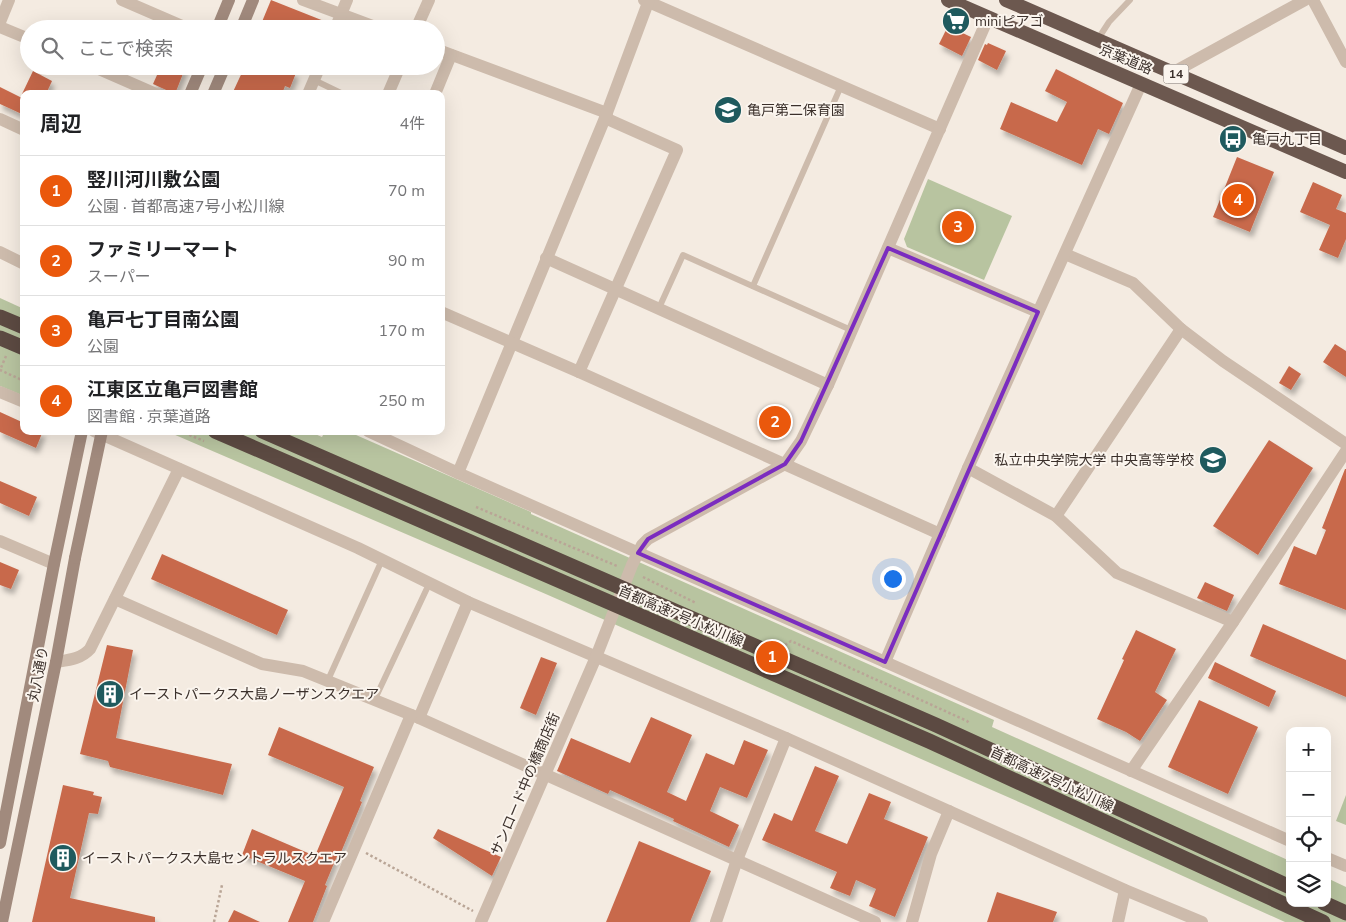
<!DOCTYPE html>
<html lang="ja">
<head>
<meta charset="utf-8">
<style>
  body { margin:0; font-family:"Nunito Sans","Noto Sans JP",sans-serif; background:#f6f6f6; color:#202124 }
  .controls { position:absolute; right:15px; bottom:15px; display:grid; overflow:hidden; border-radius:10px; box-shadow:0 5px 20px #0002 }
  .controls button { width:45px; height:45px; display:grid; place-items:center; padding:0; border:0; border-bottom:1px solid #e0e0e0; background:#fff; color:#202124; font:25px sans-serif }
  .you { position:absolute; left:892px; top:578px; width:18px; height:18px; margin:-12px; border:4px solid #fff; border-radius:50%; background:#1a73e8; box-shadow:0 0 0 8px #1a73e833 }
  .badge { display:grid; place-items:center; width:32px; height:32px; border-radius:50%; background:#ea580c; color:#fff; font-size:16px; font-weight:700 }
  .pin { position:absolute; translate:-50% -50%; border:2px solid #fff; box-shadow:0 1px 5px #0006 }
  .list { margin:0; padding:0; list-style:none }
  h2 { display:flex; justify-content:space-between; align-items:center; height:65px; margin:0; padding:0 20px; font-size:21px }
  h2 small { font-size:16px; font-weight:400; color:#757577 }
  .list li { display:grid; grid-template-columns:32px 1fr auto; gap:15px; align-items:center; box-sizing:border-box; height:70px; padding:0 20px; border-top:1px solid #e0e0e0 }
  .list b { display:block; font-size:19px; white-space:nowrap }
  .list p { margin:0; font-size:16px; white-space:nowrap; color:#757577 }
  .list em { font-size:16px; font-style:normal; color:#757577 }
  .icon { flex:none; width:28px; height:28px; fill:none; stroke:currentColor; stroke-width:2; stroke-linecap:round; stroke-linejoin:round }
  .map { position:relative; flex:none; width:1346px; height:922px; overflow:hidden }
  .search { position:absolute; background:#fff; box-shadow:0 5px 20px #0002; left:20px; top:20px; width:425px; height:55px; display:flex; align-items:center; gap:12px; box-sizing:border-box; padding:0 18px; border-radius:28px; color:#757577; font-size:19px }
  .panel { position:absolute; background:#fff; box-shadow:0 5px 20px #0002; left:20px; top:90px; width:425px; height:345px; border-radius:10px }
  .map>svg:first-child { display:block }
  .green { fill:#b8c4a0 }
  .building { fill:#c8694b; filter:url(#shadow) }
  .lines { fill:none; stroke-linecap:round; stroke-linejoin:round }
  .path { stroke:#b9a596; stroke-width:2.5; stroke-dasharray:2.5 2.5; stroke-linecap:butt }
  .service { stroke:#cdbbac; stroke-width:6 }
  .minor { stroke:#cdbbac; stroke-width:12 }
  .tertiary { stroke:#cdbbac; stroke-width:12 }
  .secondary { stroke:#a18a7d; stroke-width:12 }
  .trunk { stroke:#6c584f; stroke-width:14 }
  .motorway { stroke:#5c4a42; stroke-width:15 }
  .secondary-bridge { stroke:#a18a7d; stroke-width:12 }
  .motorway-bridge { stroke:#5c4a42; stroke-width:15 }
  .marked { fill:none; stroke:#7b2cbf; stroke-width:4; stroke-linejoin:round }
  .labels { text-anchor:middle; stroke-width:4; stroke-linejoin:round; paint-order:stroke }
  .shield { fill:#fbf5ee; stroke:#756b66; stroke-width:1 }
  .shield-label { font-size:12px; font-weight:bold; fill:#3b302b }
  .poi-label { font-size:14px; fill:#3b302b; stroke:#fbf5ee; text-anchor:start }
  .street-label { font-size:14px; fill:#3b302b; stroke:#fbf5ee }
</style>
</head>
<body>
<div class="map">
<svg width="1346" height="922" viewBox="0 0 1346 922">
  <defs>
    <filter id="shadow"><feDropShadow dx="3" dy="5.5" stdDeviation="2.5" flood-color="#0004"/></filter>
  </defs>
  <rect width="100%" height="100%" fill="#f4ebe1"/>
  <g class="green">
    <path d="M928,179l84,37 -28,64 -77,-33 -3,-8z"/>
    <path d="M0,298l24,11v87l-24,-10z"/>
    <path d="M166,431h142l14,6 3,-6h22l184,81v2l463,206 -2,7 298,134v42h37v-25l19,9v35h-61l-257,-116 -480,-211z"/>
    <path d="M1346,795v30l-10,-4z"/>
  </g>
  <g class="building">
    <path d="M271,0l58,23 -2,6h-68z"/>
    <path d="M948,26l23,11 -9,19 -23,-12z"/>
    <path d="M988,43l18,8 -9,19 -19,-10 7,-16 2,1z"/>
    <path d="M161,66h25l-11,28 -22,-10z"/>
    <path d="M245,66h36l15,7 -6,15 -5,-2 -3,8h-50z"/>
    <path d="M1056,69l67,34 -14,31 -11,-5 -16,36 -82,-36 11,-27 46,20 10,-20 -22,-11z"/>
    <path d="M33,71l19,10 -6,13h-24z"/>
    <path d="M0,87l24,12v16l-24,-11z"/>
    <path d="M1237,157l37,15 -24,60 -37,-15z"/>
    <path d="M1313,182l29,13 -6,14 10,4v26l-8,19 -19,-8 11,-25 -30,-13z"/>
    <path d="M1335,344l11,7v26l-23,-15z"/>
    <path d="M1289,366l12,8 -10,16 -12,-7z"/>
    <path d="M0,412l24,11v8h19l-7,17 -36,-16z"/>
    <path d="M1269,440l44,28 -55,87 -45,-29z"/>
    <path d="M1345,469h1v141l-67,-26 15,-38 22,9 10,-25 -4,-2z"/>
    <path d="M0,481l37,16 -8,19 -29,-13z"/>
    <path d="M162,554l126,56 -11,25 -126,-56z"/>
    <path d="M0,562l19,8 -8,19 -11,-4z"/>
    <path d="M1205,582l29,13 -7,16 -30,-13z"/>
    <path d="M1263,624l83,36v37l-96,-41z"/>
    <path d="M1136,630l40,19 -21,43 12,8 -27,41 -14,-9 -29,-13 27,-59 -2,-1z"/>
    <path d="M107,645l26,5 -17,88 116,26 -9,31 -113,-28 -2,-6 -28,-7z"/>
    <path d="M541,657l16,6 -21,52 -16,-7z"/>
    <path d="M1215,662l61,29 -7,16 -61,-29z"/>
    <path d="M1199,700l59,27 -30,67 -60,-27z"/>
    <path d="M651,717l41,18 -25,57 19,9 20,-48 28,12 10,-25 24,10 -21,48 -27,-11 -10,24 29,14 -10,22 -56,-26 1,-2 -64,-29 -2,4 -51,-23 14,-33 59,25z"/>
    <path d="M279,727l95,40 -14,34 2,1 -23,55 -2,-1 -12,29 2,1 -14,36h-25l17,-41 -63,-26 10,-26 63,27 29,-69 -76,-32z"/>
    <path d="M815,766l24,10 -24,55 32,13 22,-51 22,9 -7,17 44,18 -33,80 -26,-11 7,-17 -20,-9 -6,16 -20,-8 7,-16 -75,-32 12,-27 18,8z"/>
    <path d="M63,785l31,7 -1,3 9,2 -4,17 -9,-1 -19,85 85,19v5h-123z"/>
    <path d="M438,829l63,28 -9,19 -59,-38z"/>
    <path d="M639,841l72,30 -21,51h-84z"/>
    <path d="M997,892l60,20 -4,10h-66z"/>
    <path d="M234,910l26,12h-32z"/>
  </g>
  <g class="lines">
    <g class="path">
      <path d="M6,356l-6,14 24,11"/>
      <path d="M180,431l24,10"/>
      <path d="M476,507l141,59"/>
      <path d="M643,577l53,26"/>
      <path d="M785,645l6,-4 176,80 3,3"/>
      <path d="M366,853l107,58"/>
      <path d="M214,922l8,-37"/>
    </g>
    <g class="service">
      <path d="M1098,39l11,-17 21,-22"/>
      <path d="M314,80l29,14"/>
      <path d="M753,286l88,-200"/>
      <path d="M659,308l24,-53 168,75"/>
      <path d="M328,680l54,-120"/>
      <path d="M374,701l55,-117"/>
    </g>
    <g class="minor">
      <path d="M122,0l67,29"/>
      <path d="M303,0l78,29"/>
      <path d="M644,0l296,129"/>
      <path d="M1313,0l33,62"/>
      <path d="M0,22l9,-22"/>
      <path d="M0,27l29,12"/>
      <path d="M335,29l12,-29"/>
      <path d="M416,29l13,-29"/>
      <path d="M436,49l171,64"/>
      <path d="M92,66l64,28"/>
      <path d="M1172,73l133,-73"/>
      <path d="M308,94l12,-28"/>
      <path d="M388,94l12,-28"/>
      <path d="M435,94l16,-39"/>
      <path d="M888,248l150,64"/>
      <path d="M0,252l24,12"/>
      <path d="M1065,254l68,29 48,46 42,32 123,83"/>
      <path d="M546,258l282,127"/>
      <path d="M579,372l98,-222 -72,-32"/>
      <path d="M0,392l24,10"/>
      <path d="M94,431l264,117 110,54 318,136 339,152 77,32"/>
      <path d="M368,431l90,42 832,368"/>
      <path d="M785,464l16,-23 27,-56 160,-367"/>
      <path d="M968,468l88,48 61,57 116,49"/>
      <path d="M458,473l147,-355 44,-118"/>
      <path d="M1056,516l125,-187"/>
      <path d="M0,541l54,23"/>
      <path d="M115,599l147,65 41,7 116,47 456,204"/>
      <path d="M56,662c13,-2 25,-3 34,-13l89,-180"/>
      <path d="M885,662l83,-194 173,-384"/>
      <path d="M419,718l49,-116"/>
      <path d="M1131,771l102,-149 113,-171"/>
      <path d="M1327,858l19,8"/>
      <path d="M323,922l88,-207"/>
      <path d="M481,922l115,-265"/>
      <path d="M716,922l21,-62 49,-122"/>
      <path d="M912,922l19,-68 18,-43"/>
      <path d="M1118,922l7,-32"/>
    </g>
    <g class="tertiary">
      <path d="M0,119l24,11"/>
      <path d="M441,312l138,60 361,162"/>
      <path d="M596,657l36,-92 10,-20 6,-6 137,-75"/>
    </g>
    <g class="secondary">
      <path d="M217,29l12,-29"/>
      <path d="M241,29l12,-29"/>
      <path d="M190,94l12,-28"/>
      <path d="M213,94l12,-28"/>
      <path d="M0,843l54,-279 28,-133"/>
      <path d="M2,922l54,-260 19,-104"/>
    </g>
    <g class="trunk">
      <path d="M948,0l398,172"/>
      <path d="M1006,0l340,148"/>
    </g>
    <g class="motorway">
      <path d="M0,317l24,10"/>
      <path d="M0,338l24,10"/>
      <path d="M1324,903l22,10"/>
    </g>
    <path class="secondary-bridge" d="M75,558l27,-127"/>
    <g class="motorway-bridge">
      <path d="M215,431l714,310 394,181"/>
      <path d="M262,431l674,294 354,162"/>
    </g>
  </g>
  <path class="marked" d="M888,248l150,64 -153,350 -247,-109 10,-14 137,-75 16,-23z"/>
  <defs>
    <symbol id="supermarket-disc" viewBox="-11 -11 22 22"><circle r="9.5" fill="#1f5a5e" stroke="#fbf5ee"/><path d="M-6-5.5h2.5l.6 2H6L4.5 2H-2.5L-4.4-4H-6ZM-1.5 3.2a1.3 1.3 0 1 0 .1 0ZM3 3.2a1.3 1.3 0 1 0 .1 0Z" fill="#fff"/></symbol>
    <symbol id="school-disc" viewBox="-11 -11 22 22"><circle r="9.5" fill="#1f5a5e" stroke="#fbf5ee"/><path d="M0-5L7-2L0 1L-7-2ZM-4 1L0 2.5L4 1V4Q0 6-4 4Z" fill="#fff"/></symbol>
    <symbol id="bus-disc" viewBox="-11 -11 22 22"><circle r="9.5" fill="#1f5a5e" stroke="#fbf5ee"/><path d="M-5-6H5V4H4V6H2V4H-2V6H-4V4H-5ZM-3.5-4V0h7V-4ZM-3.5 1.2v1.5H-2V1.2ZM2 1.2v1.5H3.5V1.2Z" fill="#fff"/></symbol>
    <symbol id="building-disc" viewBox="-11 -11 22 22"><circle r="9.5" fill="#1f5a5e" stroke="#fbf5ee"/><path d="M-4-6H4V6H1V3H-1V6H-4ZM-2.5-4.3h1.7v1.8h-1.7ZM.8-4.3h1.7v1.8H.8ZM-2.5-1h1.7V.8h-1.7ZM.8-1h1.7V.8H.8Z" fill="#fff"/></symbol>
  </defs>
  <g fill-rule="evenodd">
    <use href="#supermarket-disc" x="940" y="5" width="32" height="32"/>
    <use href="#school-disc" x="712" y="94" width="32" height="32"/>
    <use href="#bus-disc" x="1217" y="123" width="32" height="32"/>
    <use href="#school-disc" x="1197" y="444" width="32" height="32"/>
    <use href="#building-disc" x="94" y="678" width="32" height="32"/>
    <use href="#building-disc" x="47" y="842" width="32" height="32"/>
  </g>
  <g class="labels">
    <rect class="shield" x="1163.5" y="64.5" width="25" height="19" rx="4"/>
    <g class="shield-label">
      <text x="1176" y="78">14</text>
    </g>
    <g class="poi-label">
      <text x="975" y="26">miniピアゴ</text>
      <text x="747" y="115">亀戸第二保育園</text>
      <text x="1252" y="144">亀戸九丁目</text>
      <text x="1194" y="465" text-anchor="end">私立中央学院大学 中央高等学校</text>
      <text x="129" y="699">イーストパークス大島ノーザンスクエア</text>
      <text x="82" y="863">イーストパークス大島セントラルスクエア</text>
    </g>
    <g class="street-label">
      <text transform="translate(1126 59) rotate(23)" y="5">京葉道路</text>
      <text transform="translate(681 616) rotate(23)" y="5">首都高速7号小松川線</text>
      <text transform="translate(38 674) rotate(-79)" y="5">丸八通り</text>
      <text transform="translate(1052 779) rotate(25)" y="5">首都高速7号小松川線</text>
      <text transform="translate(525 784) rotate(-67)" y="5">サンロード中の橋商店街</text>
    </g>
  </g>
</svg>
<div class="controls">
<button>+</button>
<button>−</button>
<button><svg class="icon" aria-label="locate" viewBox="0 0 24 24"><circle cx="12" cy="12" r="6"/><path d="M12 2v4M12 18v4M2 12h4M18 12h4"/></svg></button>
<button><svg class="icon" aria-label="layers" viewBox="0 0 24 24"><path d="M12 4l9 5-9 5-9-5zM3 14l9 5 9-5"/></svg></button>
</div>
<div class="you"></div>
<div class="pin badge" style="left:772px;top:657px">1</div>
<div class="pin badge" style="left:775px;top:422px">2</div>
<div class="pin badge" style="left:958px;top:227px">3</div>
<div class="pin badge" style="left:1238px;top:200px">4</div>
<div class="search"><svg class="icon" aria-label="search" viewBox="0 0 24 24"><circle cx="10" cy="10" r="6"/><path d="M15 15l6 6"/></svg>ここで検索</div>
<section class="panel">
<h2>周辺<small>4件</small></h2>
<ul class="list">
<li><span class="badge">1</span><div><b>竪川河川敷公園</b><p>公園 · 首都高速7号小松川線</p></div><em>70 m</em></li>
<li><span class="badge">2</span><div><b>ファミリーマート</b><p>スーパー</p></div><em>90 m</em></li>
<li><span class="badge">3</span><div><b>亀戸七丁目南公園</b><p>公園</p></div><em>170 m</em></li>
<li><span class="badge">4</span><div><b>江東区立亀戸図書館</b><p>図書館 · 京葉道路</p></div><em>250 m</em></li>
</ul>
</section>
</div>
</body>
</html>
